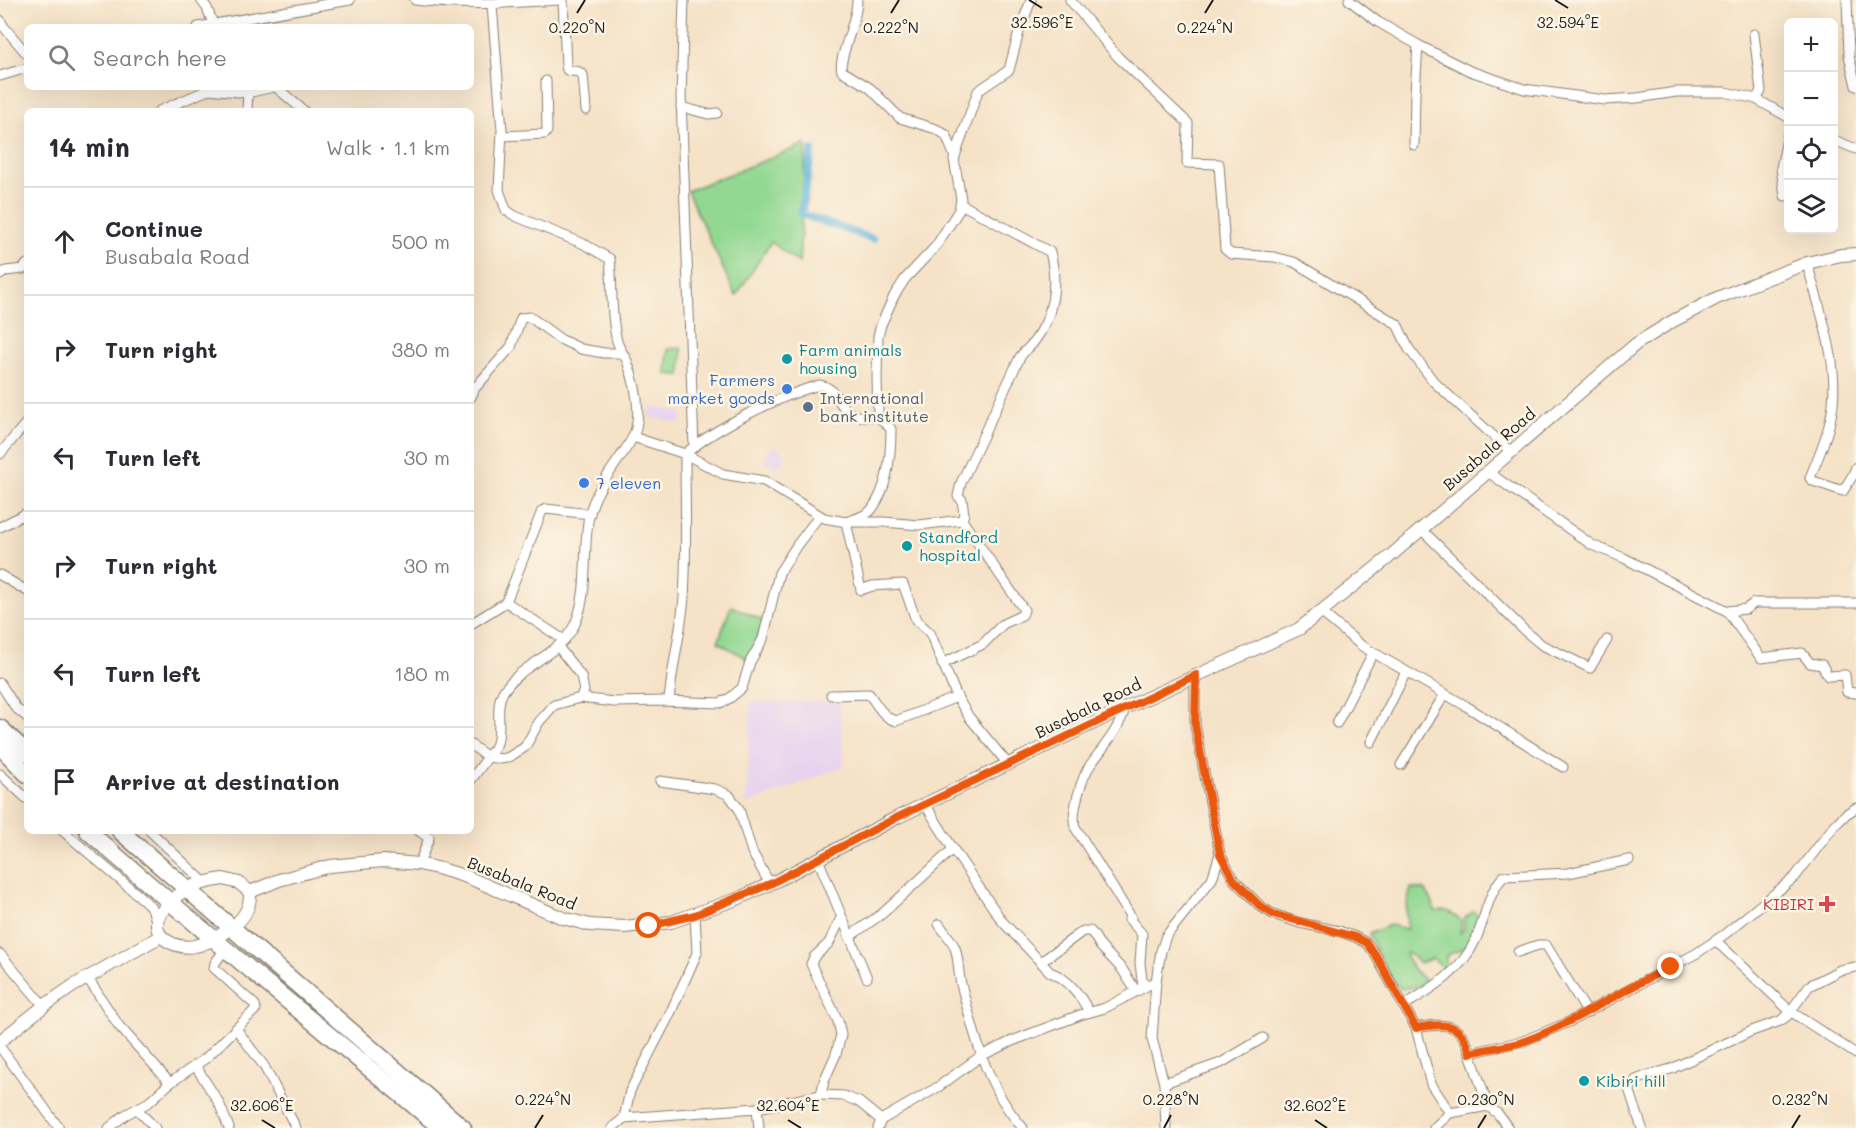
<!DOCTYPE html>
<html lang="en">
<head>
<meta charset="utf-8">
<style>
  body { margin:0; font-family:Mali,sans-serif; background:#f7f7f7; color:#2b2b33 }
  .controls { position:absolute; right:18px; top:18px; display:grid; overflow:hidden; border-radius:9px; box-shadow:0 6px 24px #0002 }
  .controls button { width:54px; height:54px; display:grid; place-items:center; padding:0; border:0; border-bottom:2px solid #e1e1e2; background:#fff; color:#2b2b33; font:30px sans-serif }
  .stop { position:absolute; width:18px; height:18px; margin:-14px; border:4px solid #ea580c; border-radius:50%; background:#fff }
  .stop.end { background:#ea580c; border-color:#fff; box-shadow:0 2px 6px #0008 }
  .list { margin:0; padding:0; list-style:none }
  h2 { display:flex; justify-content:space-between; align-items:center; height:78px; margin:0; padding:0 24px; font-size:26px }
  h2 small { font-size:20px; font-weight:400; color:#7c7c81 }
  .list li { display:grid; grid-template-columns:39px 1fr auto; gap:18px; align-items:center; box-sizing:border-box; height:108px; padding:0 24px; border-top:2px solid #e1e1e2 }
  .list b { display:block; font-size:22px; white-space:nowrap }
  .list p { margin:0; font-size:20px; white-space:nowrap; color:#7c7c81 }
  .list em { font-size:20px; font-style:normal; color:#7c7c81 }
  .icon { flex:none; width:33px; height:33px; fill:none; stroke:currentColor; stroke-width:2; stroke-linecap:round; stroke-linejoin:round }
  .map { position:relative; flex:none; width:1856px; height:1128px; overflow:hidden }
  .search { position:absolute; background:#fff; box-shadow:0 6px 24px #0002; left:24px; top:24px; width:450px; height:66px; display:flex; align-items:center; gap:15px; box-sizing:border-box; padding:0 21px; border-radius:9px; color:#7c7c81; font-size:22px }
  .panel { position:absolute; background:#fff; box-shadow:0 6px 24px #0002; left:24px; top:108px; width:450px; height:726px; border-radius:9px }
  .map>svg:first-child { display:block }
  .built { fill:#e7d2ef }
  .green { fill:#92d892; stroke:#577a57; stroke-width:1.5 }
  .lines { fill:none; stroke-linecap:round; stroke-linejoin:round }
  .canal { stroke:#60b4dc; stroke-width:8 }
  .minor-casing { stroke:#887f72; stroke-width:11 }
  .tertiary-casing { stroke:#887f72; stroke-width:14 }
  .trunk-casing { stroke:#887f72; stroke-width:19 }
  .minor { stroke:#fff; stroke-width:9 }
  .tertiary { stroke:#fff; stroke-width:12 }
  .trunk { stroke:#fff; stroke-width:16 }
  .route { stroke:#ea580c; stroke-width:8 }
  .ticks { fill:none; stroke:#1c1c1c; stroke-width:2 }
  .culture-dot { fill:#0f9aa8; stroke:#fcf5e5; stroke-width:2 }
  .shop-dot { fill:#3f7fe0; stroke:#fcf5e5; stroke-width:2 }
  .service-dot { fill:#5c6f8a; stroke:#fcf5e5; stroke-width:2 }
  .health-dot { fill:#e0444e; stroke:#fcf5e5; stroke-width:2 }
  .labels { text-anchor:middle; stroke-width:5; stroke-linejoin:round; paint-order:stroke }
  .culture-label { font-size:16px; fill:#0d838f; stroke:#fcf5e5; text-anchor:start }
  .shop-label { font-size:16px; fill:#366cbe; stroke:#fcf5e5; text-anchor:end }
  .service-label { font-size:16px; fill:#4e5e75; stroke:#fcf5e5; text-anchor:start }
  .street-label { font-size:16px; fill:#1c1c1c; stroke:#fcf5e5 }
  .health-label { font-size:16px; fill:#be3a42; stroke:#fcf5e5; text-anchor:end }
  .ticks-label { font-size:15px; text-anchor:middle; fill:#1c1c1c; stroke:#fcf5e5; stroke-width:5; stroke-linejoin:round; paint-order:stroke }
</style>
</head>
<body>
<div class="map">
<svg width="1856" height="1128" viewBox="0 0 1856 1128">
  <rect width="100%" height="100%" fill="#fcf5e5"/>
  <filter id="ink" filterUnits="userSpaceOnUse"><feTurbulence type="fractalNoise" baseFrequency=".0167" numOctaves="2"/><feDisplacementMap in="SourceGraphic" scale="12" xChannelSelector="R" yChannelSelector="G"/><feConvolveMatrix kernelMatrix="1 2 1 2 8 2 1 2 1" color-interpolation-filters="sRGB"/></filter>
  <filter id="wash" filterUnits="userSpaceOnUse"><feTurbulence type="fractalNoise" baseFrequency=".008" numOctaves="4" result="noise"/><feDisplacementMap in="SourceGraphic" scale="24" xChannelSelector="R" yChannelSelector="G"/><feGaussianBlur stdDeviation="1.35" result="paint"/><feColorMatrix in="noise" values="0 0 0 0 0 0 0 0 0 0 0 0 0 0 0 0 0 1.4 0 .05"/><feComposite in="paint" operator="in"/></filter>
  <g filter="url(#wash)">
    <rect width="100%" height="100%" fill="#f5e2c7"/>
    <g class="built">
      <path d="M651,407l32,5 -3,12 -31,-8z"/>
      <path d="M773,445l13,10 -8,13 -16,-7z"/>
      <path d="M751,702h89l4,64 -98,39z"/>
    </g>
    <g class="green">
      <path d="M806,144l-7,119 -28,-21 -35,54 -49,-105z"/>
      <path d="M682,348l-1,27 -15,-1 2,-25z"/>
      <path d="M731,606l33,15 -15,39 -31,-18z"/>
      <path d="M1411,888l13,2 7,9 4,12h13l14,10 -2,12 4,-4 1,-11 9,-7 6,9 -8,19 -12,12 -7,1 -7,4v14l-14,-12 -12,6 -13,-12 -2,3 9,15 12,12 -11,5 -14,2 -13,-15 -19,-40 21,-9 17,4 -1,-20z"/>
    </g>
    <g class="lines">
      <path class="canal" d="M812,150l-11,64 72,25"/>
    </g>
  </g>
  <g filter="url(#ink)">
    <g class="lines">
      <defs>
        <g id="minor">
          <path d="M201,0l6,8 6,16"/>
          <path d="M415,0c49,6 97,3 146,0"/>
          <path d="M563,0l3,66 1,4 12,2 4,3 3,35"/>
          <path d="M684,0l-3,97 13,350"/>
          <path d="M857,0c1,20 -20,60 -15,71l28,17 30,30 36,11 10,6 9,22"/>
          <path d="M1070,0l48,57 70,66 -1,40 32,1 6,85 6,5 43,3 20,5 103,62 12,25 25,33 77,70"/>
          <path d="M1349,0l29,22 40,23 52,26 54,18 81,11 32,-2 39,-6h49l31,7 32,18"/>
          <path d="M1847,0l2,56 7,30"/>
          <path d="M0,20l4,7 23,27"/>
          <path d="M198,27l152,-27"/>
          <path d="M1754,34l7,57 -5,8"/>
          <path d="M0,76l27,-8"/>
          <path d="M276,87l28,24"/>
          <path d="M681,107l27,7 9,-1"/>
          <path d="M159,111l51,-22 37,4 27,-6"/>
          <path d="M247,111l1,-22"/>
          <path d="M502,136l43,-2 2,-3 -1,-50"/>
          <path d="M1834,140l22,9"/>
          <path d="M1414,145l1,-52 3,-48"/>
          <path d="M1785,196l-4,-28 7,-34"/>
          <path d="M1807,263c13,49 36,107 23,158 -4,20 -13,38 -20,57l3,3 30,10 10,-16 3,-8"/>
          <path d="M0,275l6,-4 17,-2 4,-5"/>
          <path d="M471,397l4,-9 36,-41 10,-29 9,-1 30,22 21,10 23,4h17"/>
          <path d="M633,437l52,17 38,20 41,7 60,37 22,4h38l35,3 43,-5 2,-6 -2,-14 -4,-4 3,-13 59,-126c4,-6 9,-9 13,-14 21,-26 25,-60 17,-91l-89,-48"/>
          <path d="M0,454l27,-32"/>
          <path d="M1488,472l104,73 32,13 103,53 34,47 41,-5 8,10 12,2 6,11 17,-1 2,17 9,1"/>
          <path d="M0,527l27,-14"/>
          <path d="M1421,529l104,102 17,14 48,23 17,-28"/>
          <path d="M0,575l27,16"/>
          <path d="M506,602l36,-91 4,-2 44,5"/>
          <path d="M1727,611l19,-2 8,-6h102"/>
          <path d="M1322,613l40,33 104,60 97,61"/>
          <path d="M471,624l35,-22 58,38"/>
          <path d="M559,648l22,28 3,15 -4,7"/>
          <path d="M942,664l41,-20 20,-20 19,-9 2,-5 -62,-90"/>
          <path d="M1195,675v50l25,129 14,26 26,26 13,8 27,9 39,8 16,6 12,6 8,11 41,74c27,-5 46,-7 54,25l53,-12 46,-19 128,-69 28,-19 70,-57 39,-51 12,-12 10,-6"/>
          <path d="M0,683l16,25 11,9"/>
          <path d="M831,695l38,-1c7,9 14,24 27,27l61,-24"/>
          <path d="M669,701c3,-35 12,-69 15,-104 3,-47 1,-95 1,-143 31,-27 95,-58 134,-69 19,2 19,24 35,30 7,3 17,1 24,1"/>
          <path d="M1125,708c-6,22 -21,38 -34,56 -9,12 -20,48 -16,63l56,90 -2,2 13,15 -2,29 3,25"/>
          <path d="M1337,723l36,-70"/>
          <path d="M1371,742l35,-70"/>
          <path d="M471,745l17,12 14,2 7,-2 16,-10 14,-25 15,-17 26,-7 34,4 50,-1 56,2 10,-5 12,-10 8,-26 13,-23 16,-66 18,-28 22,-29"/>
          <path d="M1008,764l-39,-47 -12,-20 -27,-64 -14,-13 -13,-36 -31,2 -11,4 -15,-68c8,-3 21,-6 26,-13 16,-21 19,-54 19,-80l-13,-13 -1,-39 1,-41 3,-11 13,-29 11,-17 31,-33 23,-36 2,-11 -7,-40 24,-68 31,-21 10,-38 12,-32"/>
          <path d="M1401,765l44,-71"/>
          <path d="M0,774l27,25"/>
          <path d="M471,780l25,-34c7,-17 -2,-38 7,-54 18,-29 57,-36 72,-68 15,-34 7,-73 14,-108 5,-22 20,-43 32,-60 6,-9 13,-18 15,-28 5,-23 -1,-46 -9,-67 -3,-7 -8,-12 -10,-20 -7,-26 -4,-55 -7,-82l-26,-15 -69,-28 -9,-6 -7,-20 3,-60 -10,-125"/>
          <path d="M660,781l55,8 14,6 10,14 13,43 18,32"/>
          <path d="M63,831l82,70 7,7 5,16"/>
          <path d="M150,831l54,51"/>
          <path d="M419,831l10,7 -10,26"/>
          <path d="M953,849l49,72 48,51c19,7 30,23 39,40"/>
          <path d="M818,859l49,119"/>
          <path d="M939,924c5,8 13,16 16,24 4,11 3,25 6,36 14,53 25,103 62,144"/>
          <path d="M849,937l34,-24 70,-64 -28,-45"/>
          <path d="M1716,941l74,70 66,43"/>
          <path d="M1518,952l20,-7h8l41,67"/>
          <path d="M0,954l44,52"/>
          <path d="M1041,962l42,-31h7l3,3 8,13 21,22 14,22"/>
          <path d="M87,977l32,49 51,57"/>
          <path d="M1403,1006c28,-17 58,-34 72,-65 10,-20 12,-48 29,-65l64,-3 61,-13"/>
          <path d="M1416,1028l15,56 19,29"/>
          <path d="M237,1030l27,36 32,62"/>
          <path d="M0,1047l59,81"/>
          <path d="M1470,1053l18,53"/>
          <path d="M195,1065l24,38 10,25"/>
          <path d="M1164,1083l57,-20 42,-25"/>
          <path d="M821,1095l3,-14 12,-27 5,-19 -3,-14 -27,-57 3,-7 15,-14 12,-25"/>
          <path d="M757,1108l2,20"/>
          <path d="M137,1109l18,19"/>
          <path d="M624,1118l133,-10 64,-13 23,1 15,6 22,18"/>
          <path d="M109,1128l16,-13 24,-13 21,-19 36,-25 50,-49 -1,-4 -41,-37 1,-5 10,-14"/>
          <path d="M612,1128l12,-10 6,-27 39,-75 28,-63 -2,-38"/>
          <path d="M878,1128l3,-8 57,-33 43,-31 31,-15 68,-26 25,-7 51,-27"/>
          <path d="M1166,1128l-2,-45 -12,-44 4,-58 5,-30 5,-15 46,-57 8,-25"/>
          <path d="M1434,1128l16,-15 38,-7 10,8 10,14"/>
          <path d="M1642,1128l-12,-36 1,-6 5,-6 13,-5 22,-6 81,-38 28,-10 7,-5 22,-30 31,-16 16,-3"/>
        </g>
        <g id="tertiary">
          <path d="M223,879l16,4 11,9c1,16 -8,29 -22,38 -10,7 -21,14 -33,16 -15,3 -40,-5 -38,-24 1,-6 5,-11 9,-16 17,-19 32,-23 57,-27z"/>
          <path d="M250,892l29,-12 51,-14 53,-5 36,3 22,5 26,8 96,41 27,7 34,2 47,-5 66,-23 39,-18 120,-63 229,-110 174,-79 89,-71 248,-214 37,-23 44,-23 90,-35 34,-8 15,-1"/>
          <path d="M0,1041l44,-35 29,-20 88,-50"/>
        </g>
        <g id="trunk">
          <path d="M0,728l27,25"/>
          <path d="M0,746l27,28"/>
          <path d="M88,831c115,102 235,198 353,297"/>
          <path d="M120,831l343,297"/>
        </g>
      </defs>
      <use href="#minor" class="minor-casing"/>
      <use href="#tertiary" class="tertiary-casing"/>
      <use href="#trunk" class="trunk-casing"/>
      <use href="#minor" class="minor"/>
      <use href="#tertiary" class="tertiary"/>
      <use href="#trunk" class="trunk"/>
    </g>
  </g>
  <g class="lines" filter="url(#ink)">
    <path class="route" d="M649,926l46,-11 75,-31 126,-66 300,-143 -1,50 25,129 14,26 26,26 13,8 82,23 12,6 8,11 41,74c27,-5 46,-7 54,25 18,-5 38,-6 55,-12 51,-19 96,-51 146,-74"/>
  </g>
  <path class="ticks" d="M1029,0l13,8M1555,0l13,8M577,13l8,-13M891,13l8,-13M1205,13l8,-13M262,1120l13,8M788,1120l13,8M1315,1120l12,8M535,1128l8,-13M1164,1128l7,-13M1478,1128l8,-13M1792,1128l8,-13"/>
  <g class="culture-dot">
    <circle cx="787" cy="359" r="6"/>
    <circle cx="907" cy="546" r="6"/>
    <circle cx="1584" cy="1081" r="6"/>
  </g>
  <g class="shop-dot">
    <circle cx="787" cy="389" r="6"/>
    <circle cx="584" cy="483" r="6"/>
  </g>
  <circle class="service-dot" cx="808" cy="407" r="6"/>
  <path class="health-dot" d="M1824 895h6v6h6v6h-6v6h-6v-6h-6v-6h6z"/>
  <g class="labels">
    <g class="culture-label">
      <text x="799" y="356">Farm animals<tspan x="799" dy="18">housing</tspan></text>
      <text x="919" y="543">Standford<tspan x="919" dy="18">hospital</tspan></text>
      <text x="1596" y="1087">Kibiri hill</text>
    </g>
    <g class="shop-label">
      <text x="775" y="386">Farmers<tspan x="775" dy="18">market goods</tspan></text>
      <text x="596" y="489" text-anchor="start">7 eleven</text>
    </g>
    <g class="service-label">
      <text x="820" y="404">International<tspan x="820" dy="18">bank institute</tspan></text>
    </g>
    <g class="street-label">
      <text transform="translate(1489 449) rotate(-41)" y="6">Busabala Road</text>
      <text transform="translate(1088 708) rotate(-26)" y="6">Busabala Road</text>
      <text transform="translate(522 883) rotate(22)" y="6">Busabala Road</text>
    </g>
    <g class="health-label">
      <text x="1814" y="910">KIBIRI</text>
    </g>
  </g>
  <g class="ticks-label">
    <text x="1042" y="28">32.596°E</text>
    <text x="1568" y="28">32.594°E</text>
    <text x="577" y="33">0.220°N</text>
    <text x="891" y="33">0.222°N</text>
    <text x="1205" y="33">0.224°N</text>
    <text x="543" y="1105">0.224°N</text>
    <text x="1171" y="1105">0.228°N</text>
    <text x="1486" y="1105">0.230°N</text>
    <text x="1800" y="1105">0.232°N</text>
    <text x="262" y="1111">32.606°E</text>
    <text x="788" y="1111">32.604°E</text>
    <text x="1315" y="1111">32.602°E</text>
  </g>
</svg>
<div class="controls">
<button>+</button>
<button>−</button>
<button><svg class="icon" aria-label="locate" viewBox="0 0 24 24"><circle cx="12" cy="12" r="6"/><path d="M12 2v4M12 18v4M2 12h4M18 12h4"/></svg></button>
<button><svg class="icon" aria-label="layers" viewBox="0 0 24 24"><path d="M12 4l9 5-9 5-9-5zM3 14l9 5 9-5"/></svg></button>
</div>
<div class="stop" style="left:649px;top:926px"></div>
<div class="stop end" style="left:1671px;top:967px"></div>
<div class="search"><svg class="icon" aria-label="search" viewBox="0 0 24 24"><circle cx="10" cy="10" r="6"/><path d="M15 15l6 6"/></svg>Search here</div>
<section class="panel">
<h2>14 min<small>Walk · 1.1 km</small></h2>
<ul class="list">
<li><svg class="icon" aria-label="ahead" viewBox="0 0 24 24"><path d="M12 20V5M6 11l6-6 6 6"/></svg><div><b>Continue</b><p>Busabala Road</p></div><em>500 m</em></li>
<li><svg class="icon" aria-label="right" viewBox="0 0 24 24"><path d="M7 20v-9h11M14 6l5 5-5 5"/></svg><div><b>Turn right</b></div><em>380 m</em></li>
<li><svg class="icon" aria-label="left" viewBox="0 0 24 24"><path d="M17 20v-9H6M10 6l-5 5 5 5"/></svg><div><b>Turn left</b></div><em>30 m</em></li>
<li><svg class="icon" aria-label="right" viewBox="0 0 24 24"><path d="M7 20v-9h11M14 6l5 5-5 5"/></svg><div><b>Turn right</b></div><em>30 m</em></li>
<li><svg class="icon" aria-label="left" viewBox="0 0 24 24"><path d="M17 20v-9H6M10 6l-5 5 5 5"/></svg><div><b>Turn left</b></div><em>180 m</em></li>
<li><svg class="icon" aria-label="arrive" viewBox="0 0 24 24"><path d="M6 21V4h12l-3 4 3 4H6"/></svg><div><b>Arrive at destination</b></div></li>
</ul>
</section>
</div>
</body>
</html>
